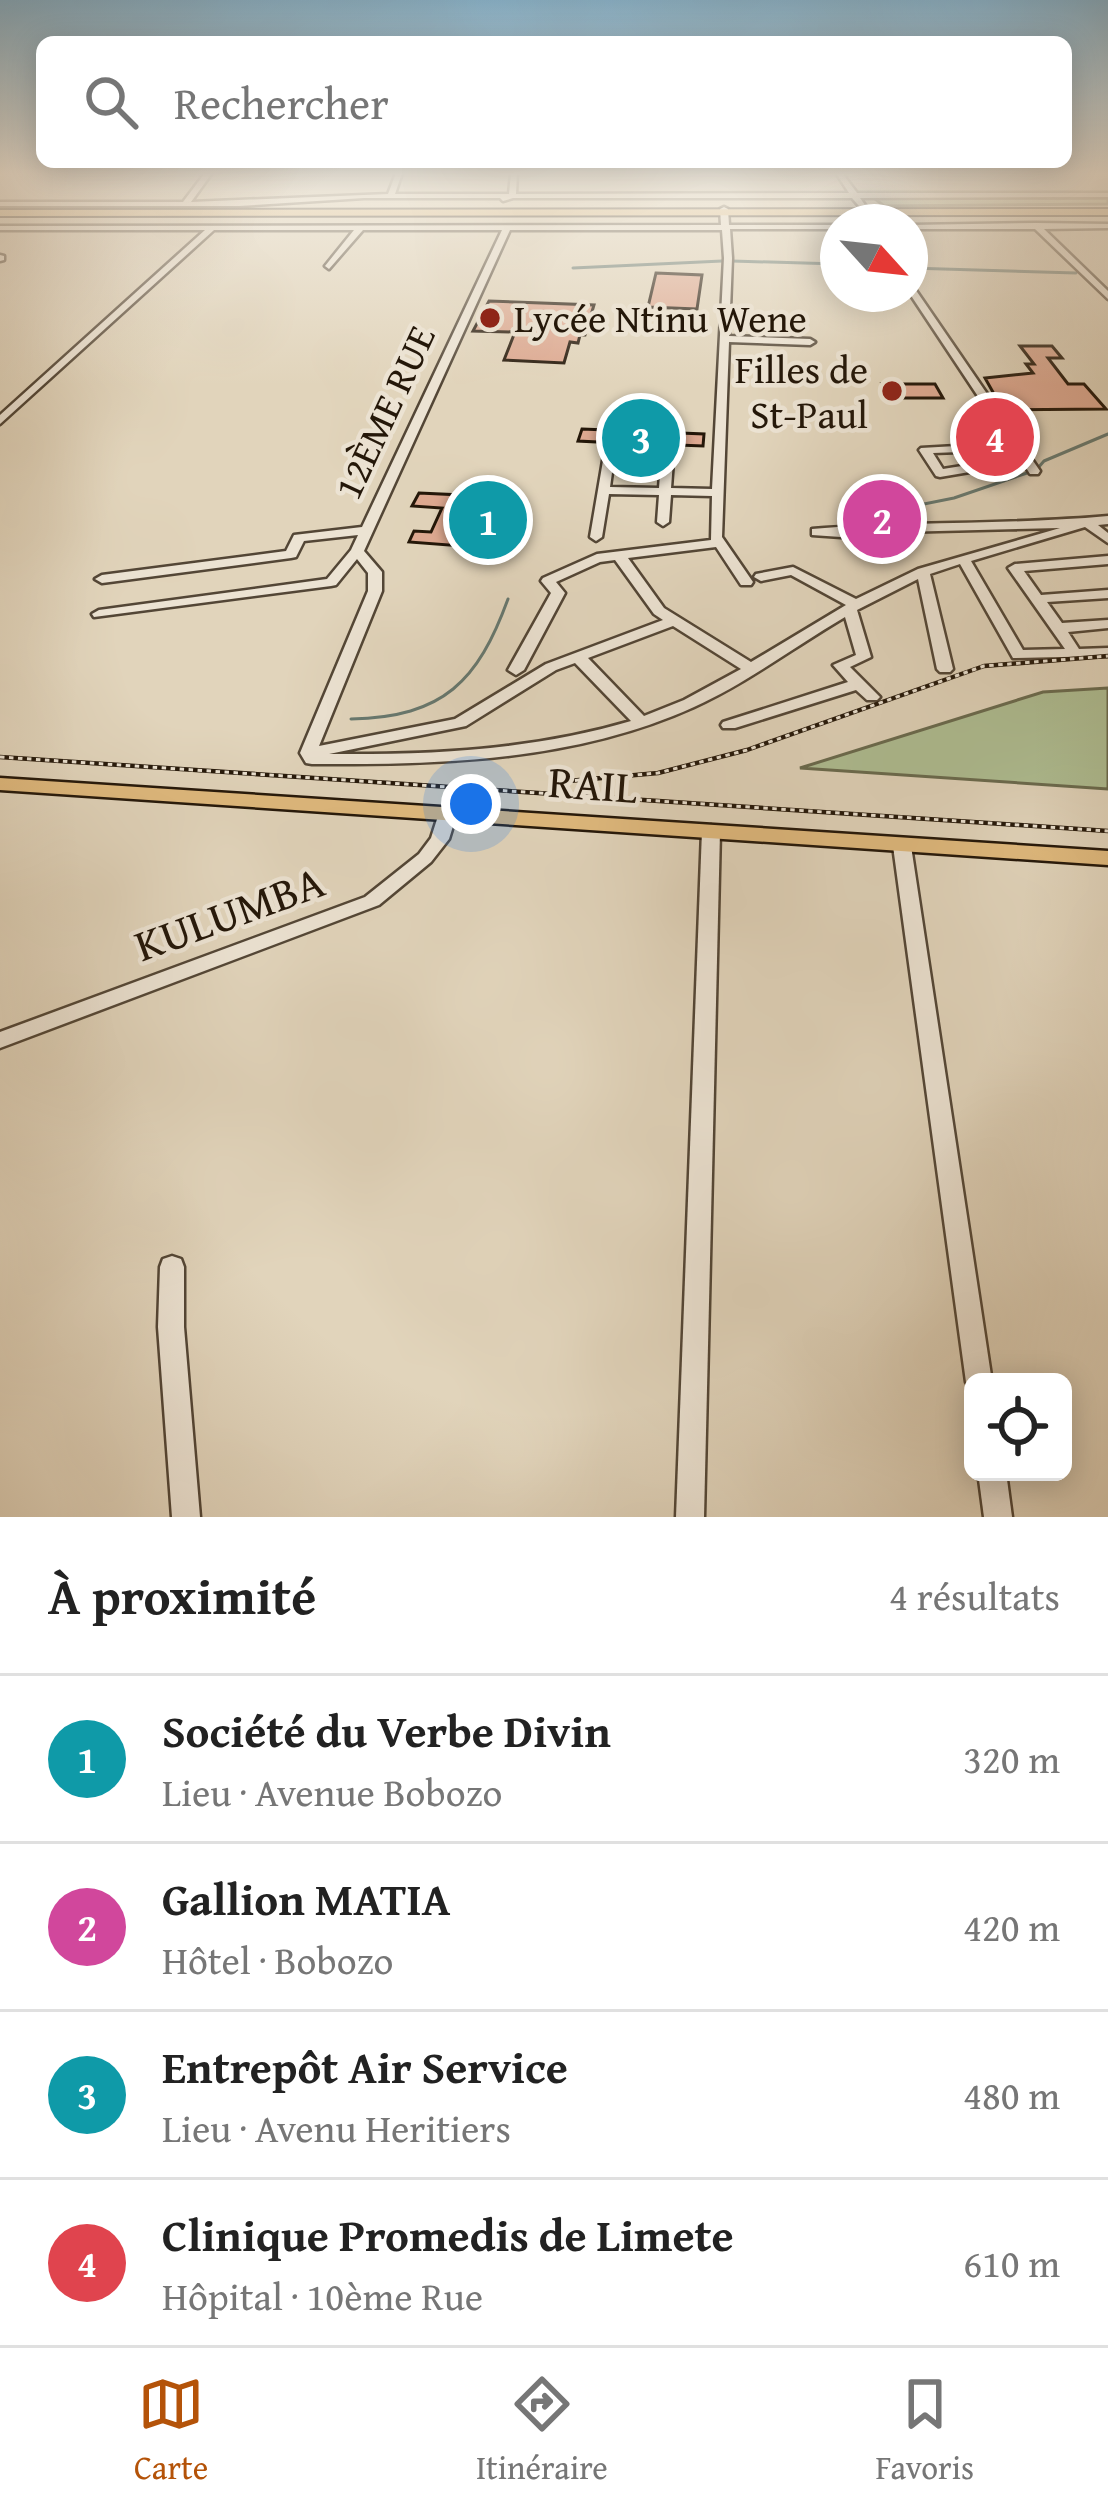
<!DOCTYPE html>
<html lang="fr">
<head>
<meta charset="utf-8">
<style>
  body { margin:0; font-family:"Gentium Book Plus",serif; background:#f6f6f6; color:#222 }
  .controls { position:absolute; right:36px; bottom:36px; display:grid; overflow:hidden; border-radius:18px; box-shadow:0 6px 30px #0003 }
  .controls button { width:108px; height:108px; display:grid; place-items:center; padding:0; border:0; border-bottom:3px solid #e0e0e0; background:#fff; color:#222; font:60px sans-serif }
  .compass { position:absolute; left:820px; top:204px; width:108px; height:108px; border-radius:50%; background:#fff; box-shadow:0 6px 30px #0003; rotate:117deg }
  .you { position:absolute; left:471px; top:804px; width:42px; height:42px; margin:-30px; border:9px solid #fff; border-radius:50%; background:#1a73e8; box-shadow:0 0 0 18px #1a73e833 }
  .badge { display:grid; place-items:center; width:78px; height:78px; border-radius:50%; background:#b45309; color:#fff; font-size:39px; font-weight:700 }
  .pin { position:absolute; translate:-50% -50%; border:6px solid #fff; box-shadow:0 3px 12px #0006 }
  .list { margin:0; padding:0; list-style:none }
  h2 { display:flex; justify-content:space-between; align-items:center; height:156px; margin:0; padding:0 48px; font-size:51px }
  h2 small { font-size:39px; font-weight:400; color:#767676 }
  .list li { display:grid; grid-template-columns:78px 1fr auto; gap:36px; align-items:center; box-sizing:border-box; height:168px; padding:0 48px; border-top:3px solid #e0e0e0 }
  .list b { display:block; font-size:45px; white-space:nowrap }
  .list p { margin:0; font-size:39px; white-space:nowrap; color:#767676 }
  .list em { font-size:39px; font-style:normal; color:#767676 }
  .icon { flex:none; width:66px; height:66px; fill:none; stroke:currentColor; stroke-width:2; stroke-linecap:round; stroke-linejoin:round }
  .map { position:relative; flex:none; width:1108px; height:1517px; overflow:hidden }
  .search { position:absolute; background:#fff; box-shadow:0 6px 30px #0003; left:36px; right:36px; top:36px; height:132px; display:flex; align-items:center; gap:30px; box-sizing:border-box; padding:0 42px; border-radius:18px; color:#767676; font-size:45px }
  .sheet { height:828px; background:#fff }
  nav { display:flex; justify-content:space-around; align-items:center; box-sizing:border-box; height:168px; border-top:3px solid #e0e0e0; background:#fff; font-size:33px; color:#767676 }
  nav a { display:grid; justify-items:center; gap:6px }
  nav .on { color:#b45309 }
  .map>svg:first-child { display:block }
  .green { fill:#aebe93; stroke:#696a4e; stroke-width:3 }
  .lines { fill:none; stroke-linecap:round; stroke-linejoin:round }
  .stream { stroke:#67786f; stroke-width:3 }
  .building { fill:#dea991; stroke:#241709; stroke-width:3 }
  .minor-casing { stroke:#534636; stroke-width:5 }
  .major-casing { stroke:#241709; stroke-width:5 }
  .highway-casing { stroke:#241709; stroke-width:4 }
  .minor { fill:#ece3d3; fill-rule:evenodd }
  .major { fill:#e0ba7e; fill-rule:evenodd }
  .highway { fill:#e0ba7e; fill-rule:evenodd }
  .rail-casing { stroke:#241709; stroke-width:4.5 }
  .rail { stroke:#ece3d3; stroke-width:3; stroke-dasharray:4.5; stroke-linecap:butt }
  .poi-dot { fill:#8f2418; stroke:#ece3d3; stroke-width:4.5 }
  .labels { text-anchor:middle; stroke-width:9; stroke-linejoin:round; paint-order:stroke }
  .far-poi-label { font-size:39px; fill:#241709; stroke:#ece3d3; text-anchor:start }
  .far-street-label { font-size:39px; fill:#241709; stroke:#ece3d3 }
  .street-label { font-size:45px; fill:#241709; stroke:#ece3d3 }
</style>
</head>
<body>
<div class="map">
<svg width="1108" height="1517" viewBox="0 0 1108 1517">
  <rect width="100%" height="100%" fill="#e1d4bb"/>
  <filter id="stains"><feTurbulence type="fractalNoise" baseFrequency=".00167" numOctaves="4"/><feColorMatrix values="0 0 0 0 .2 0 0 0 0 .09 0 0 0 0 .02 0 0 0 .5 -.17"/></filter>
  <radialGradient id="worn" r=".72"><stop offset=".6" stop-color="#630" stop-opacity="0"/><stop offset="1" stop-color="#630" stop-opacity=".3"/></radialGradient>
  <g class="green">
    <path d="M874,198h234v6l-224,2z"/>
    <path d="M1108,688v101l-308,-21 243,-76z"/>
  </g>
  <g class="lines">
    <g class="stream">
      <path d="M732,261l106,3"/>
      <path d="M573,268l149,-7"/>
      <path d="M910,268l166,5"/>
      <path d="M1037,469l7,-8 64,-27"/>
      <path d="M869,515l85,-17 73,-25"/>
      <path d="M351,719c93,-2 127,-38 157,-120"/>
    </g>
  </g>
  <g class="building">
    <path d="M656,273l46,2 -5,34 -49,-2z"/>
    <path d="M489,301l105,4 -9,30h-5l-2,8 -8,-1 -6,21 -60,-3 11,-28 -42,-1z"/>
    <path d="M1020,346h32l10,12h-14l20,26h16l22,25 -103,1 -18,-32 48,-5 -7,-9h8z"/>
    <path d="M882,384h53l8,14h-54z"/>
    <path d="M582,429l122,5 -1,12 -25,-1 -8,-5 -11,5 -81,-4z"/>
    <path d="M419,493l42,2 -12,28 25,1 4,-9 22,2 -12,31 -79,-6 5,-11 17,1 11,-24 -30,-2z"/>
  </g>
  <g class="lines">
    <defs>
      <g id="minor">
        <path d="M205,173h7l-21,29 197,-8 8,-21h6l-7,21h114l2,-21h6l-1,21 333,-1 -13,-20h6l15,20h251v4l-248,1 10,14 -4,2 -14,-16h-339l-10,3 -3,-3h-136l-125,8h-239v-4h183z"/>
        <path d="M724,207l4,2 1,16h109v4h-108l2,29 -3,78 81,3 5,3 -5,3 -81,-3 -7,195 31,45 -2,3h-10l-25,-38 -88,11 36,50 87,54 95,-57 -55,-30 -30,6 -7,-4 2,-3 37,-7 63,32 62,-30 142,-41 -161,4 -58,5 -29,-2v-6c98,-8 198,-4 296,-13v8l-10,1 10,8v10l-23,-16 -114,34 52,89 42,-1 -57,-81 7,-4 93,-8v8l-84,7 17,24 67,-5v8l-61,4 15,21 46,-3v8l-40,4 11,17 29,-1v8l-95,2 -53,-94 -30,10 23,95 -3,3h-10l-3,-3 -19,-90 -61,31 14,47 -21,10 30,30 -3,3h-10l-11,-10 -121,38h-12l-2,-3 2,-3 125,-40 -15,-17 23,-10 -11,-38c-51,30 -98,66 -151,90 -119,54 -253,58 -382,57l-6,-1 -6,-10 68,-162v-18l-11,-14 -21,26 -5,1 -237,31 -2,-3 7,-4 228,-31 24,-29 7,-15 -54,6 -8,16 -5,1 -189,25 -7,-4 7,-4 184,-24 8,-16 68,-8 140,-297h-139l-34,39 -4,-3 29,-36h-140l-214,194v-9l205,-185h-205v-4l721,-1 -1,-16zM510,230h212l2,28 -12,231 -41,-1 3,-41 -6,-3 -6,3 -3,41 -49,-1 5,-36 -10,-2 -15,88 6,4 6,-4 7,-43 50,1 -2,27 6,4 6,-4 2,-27 41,1 -1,44 -114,14 -54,24 -2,3 10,12 -43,77 8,5 8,-5 41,-77 -9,-11 44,-20 15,-2 39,54 9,6 -117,44 -91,55 -136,27 63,-155v-19l-18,-21zM673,626l68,43 -57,31 -40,16 -56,-58zM575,663l56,58c-98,29 -200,34 -302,33l137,-28 90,-56z"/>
        <path d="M1036,223l72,1v4l-64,1 64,62v8l-73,-70h-125v-4z"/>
        <path d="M0,255l4,1v4l-4,1z"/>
        <path d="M910,285l3,1 127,185 -2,3h-8l-7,-11 -83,14 -4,-1 -17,-26 2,-2 88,-5 -99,-149zM1014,450l4,7 -75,12 -10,-16z"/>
        <path d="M448,808l9,5 -8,26 -18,23 -52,43 -379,143v-16l365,-135 54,-43 12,-16 8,-25z"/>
        <path d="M711,825l9,6 -16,686h-28l26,-686z"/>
        <path d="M902,840l9,6 81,536h-19v10l-7,-10 -73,-536z"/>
        <path d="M172,1256l9,3 3,8v60l16,190h-28l-14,-190 2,-60 3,-8z"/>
        <path d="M978,1472h28l6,45h-28z"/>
      </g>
      <path id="major" d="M0,778l1108,73v14l-1108,-75z"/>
      <path id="highway" d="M1108,209v6l-1108,1v-6z"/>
    </defs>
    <use href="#minor" class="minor-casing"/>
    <use href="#major" class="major-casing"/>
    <use href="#highway" class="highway-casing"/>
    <use href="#minor" class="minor"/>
    <use href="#major" class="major"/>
    <use href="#highway" class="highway"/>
    <defs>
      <g id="rail">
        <path d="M0,757l1108,74"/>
        <path d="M557,782l101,-9 89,-23 237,-84 124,-10"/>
      </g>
    </defs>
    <use href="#rail" class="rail-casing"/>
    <use href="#rail" class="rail"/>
  </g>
  <linearGradient id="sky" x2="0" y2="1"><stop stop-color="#86b6d3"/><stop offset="0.45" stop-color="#f2ece0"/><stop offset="1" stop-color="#f2ece0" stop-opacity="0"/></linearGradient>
  <rect width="1108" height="385" fill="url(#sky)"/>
  <g class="poi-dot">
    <circle cx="490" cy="318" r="12"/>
    <circle cx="892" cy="391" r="12"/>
  </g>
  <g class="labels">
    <g class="far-poi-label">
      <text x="514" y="332">Lycée Ntinu Wene</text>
      <text x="868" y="383" text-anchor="end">Filles de<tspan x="868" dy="45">St-Paul</tspan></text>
    </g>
    <g class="far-street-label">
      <text transform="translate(384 412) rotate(-65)" y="14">12ÈME RUE</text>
    </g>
    <g class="street-label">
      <text transform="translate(593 784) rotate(4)" y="16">RAIL</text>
      <text transform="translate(229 913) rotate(-20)" y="16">KULUMBA</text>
    </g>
  </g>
  <rect width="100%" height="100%" filter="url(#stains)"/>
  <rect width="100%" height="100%" fill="url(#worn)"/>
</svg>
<div class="controls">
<button><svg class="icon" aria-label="locate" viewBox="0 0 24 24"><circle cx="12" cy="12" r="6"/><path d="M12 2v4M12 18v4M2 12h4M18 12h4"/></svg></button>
</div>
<svg class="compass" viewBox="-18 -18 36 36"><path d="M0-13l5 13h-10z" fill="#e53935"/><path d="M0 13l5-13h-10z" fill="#767676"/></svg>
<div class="you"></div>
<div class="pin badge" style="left:488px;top:520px;background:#0f9aa8">1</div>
<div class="pin badge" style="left:882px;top:519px;background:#d1479c">2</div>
<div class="pin badge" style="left:641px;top:438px;background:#0f9aa8">3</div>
<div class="pin badge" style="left:995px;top:437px;background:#e0444e">4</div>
<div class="search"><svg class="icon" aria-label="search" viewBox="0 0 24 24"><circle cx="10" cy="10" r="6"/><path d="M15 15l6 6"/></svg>Rechercher</div>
</div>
<section class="sheet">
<h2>À proximité<small>4 résultats</small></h2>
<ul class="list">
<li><span class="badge" style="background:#0f9aa8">1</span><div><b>Société du Verbe Divin</b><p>Lieu · Avenue Bobozo</p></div><em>320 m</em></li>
<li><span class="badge" style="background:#d1479c">2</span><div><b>Gallion MATIA</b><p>Hôtel · Bobozo</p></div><em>420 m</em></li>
<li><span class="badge" style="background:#0f9aa8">3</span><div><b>Entrepôt Air Service</b><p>Lieu · Avenu Heritiers</p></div><em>480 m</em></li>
<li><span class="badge" style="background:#e0444e">4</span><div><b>Clinique Promedis de Limete</b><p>Hôpital · 10ème Rue</p></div><em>610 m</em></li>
</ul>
</section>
<nav>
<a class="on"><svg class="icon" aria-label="map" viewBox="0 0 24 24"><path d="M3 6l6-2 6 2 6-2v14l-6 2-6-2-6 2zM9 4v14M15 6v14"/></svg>Carte</a>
<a><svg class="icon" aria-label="directions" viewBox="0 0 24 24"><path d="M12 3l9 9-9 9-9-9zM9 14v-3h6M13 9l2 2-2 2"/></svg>Itinéraire</a>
<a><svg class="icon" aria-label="saved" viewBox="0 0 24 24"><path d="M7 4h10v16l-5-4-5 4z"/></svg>Favoris</a>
</nav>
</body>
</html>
